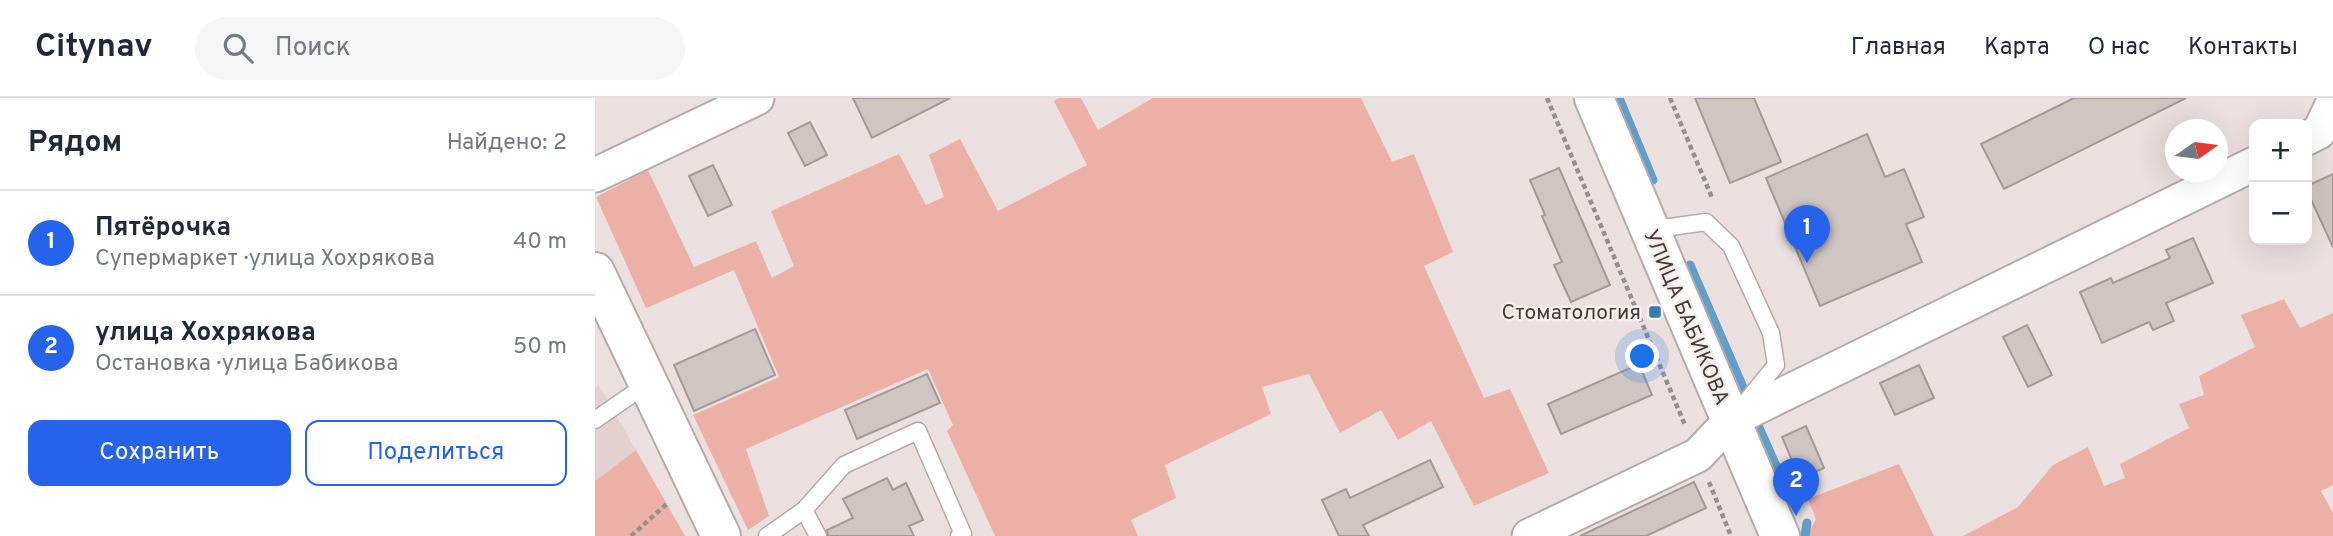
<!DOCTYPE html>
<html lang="ru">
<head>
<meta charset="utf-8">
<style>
  body { margin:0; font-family:Overpass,sans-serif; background:#f6f6f7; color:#1f2937 }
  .controls { position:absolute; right:21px; top:21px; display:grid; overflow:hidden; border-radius:14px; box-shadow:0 7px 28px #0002 }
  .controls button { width:63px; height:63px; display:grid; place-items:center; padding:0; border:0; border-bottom:2px solid #e0e1e3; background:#fff; color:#1f2937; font:35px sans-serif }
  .compass { position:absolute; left:1570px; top:21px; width:63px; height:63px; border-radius:50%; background:#fff; box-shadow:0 7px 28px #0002; rotate:76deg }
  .you { position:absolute; left:1048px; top:259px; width:24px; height:24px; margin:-18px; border:5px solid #fff; border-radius:50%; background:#1a73e8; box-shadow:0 0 0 10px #1a73e833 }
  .badge { display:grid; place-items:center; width:46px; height:46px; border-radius:50%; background:#2563eb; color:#fff; font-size:23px; font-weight:700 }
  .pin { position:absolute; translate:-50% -58px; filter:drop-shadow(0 2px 4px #0008) }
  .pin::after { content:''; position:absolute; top:37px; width:24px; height:21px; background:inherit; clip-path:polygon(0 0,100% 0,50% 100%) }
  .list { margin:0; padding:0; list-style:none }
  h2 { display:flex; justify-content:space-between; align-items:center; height:91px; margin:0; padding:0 28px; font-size:30px }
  h2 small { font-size:23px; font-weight:400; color:#747a83 }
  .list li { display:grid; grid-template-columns:46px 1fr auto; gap:21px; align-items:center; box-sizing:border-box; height:105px; padding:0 28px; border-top:2px solid #e0e1e3 }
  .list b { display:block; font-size:26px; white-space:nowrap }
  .list p { margin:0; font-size:23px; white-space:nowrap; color:#747a83 }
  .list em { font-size:23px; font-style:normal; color:#747a83 }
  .actions { display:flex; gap:14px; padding:21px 28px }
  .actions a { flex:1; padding:16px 0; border:2px solid #2563eb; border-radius:14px; text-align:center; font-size:24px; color:#2563eb }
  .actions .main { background:#2563eb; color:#fff }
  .icon { flex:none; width:38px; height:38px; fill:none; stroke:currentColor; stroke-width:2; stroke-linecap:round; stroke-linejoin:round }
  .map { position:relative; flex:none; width:1738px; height:438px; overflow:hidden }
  header { display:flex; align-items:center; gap:42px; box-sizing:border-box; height:98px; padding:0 35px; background:#fff; border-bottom:2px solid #e0e1e3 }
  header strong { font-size:33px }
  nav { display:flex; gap:38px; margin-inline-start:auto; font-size:24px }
  .search { width:490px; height:63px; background:#f6f6f7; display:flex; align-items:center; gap:18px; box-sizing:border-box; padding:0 24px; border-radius:38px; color:#747a83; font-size:26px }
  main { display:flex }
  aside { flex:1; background:#fff }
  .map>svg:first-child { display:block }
  .built { fill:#e2d1ce }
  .green { fill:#edb0a7 }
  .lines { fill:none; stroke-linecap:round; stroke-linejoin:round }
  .stream { stroke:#639ecb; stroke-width:9 }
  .building { fill:#cfc6c4; stroke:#a49b99; stroke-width:2 }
  .service-casing { stroke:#b4abaa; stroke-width:19 }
  .minor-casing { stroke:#b4abaa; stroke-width:37 }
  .tertiary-casing { stroke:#b4abaa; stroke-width:42 }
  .primary-casing { stroke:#b4abaa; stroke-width:42 }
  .path { stroke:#968f8e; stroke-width:4.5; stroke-dasharray:5 3.5; stroke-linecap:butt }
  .service { stroke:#fff; stroke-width:16 }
  .minor { stroke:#fff; stroke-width:33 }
  .tertiary { stroke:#fff; stroke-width:38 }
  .primary { stroke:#fff; stroke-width:38 }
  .poi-dot { fill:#347eb2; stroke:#f7eeec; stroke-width:2.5 }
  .labels { text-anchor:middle; stroke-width:5; stroke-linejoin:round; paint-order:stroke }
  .poi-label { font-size:21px; fill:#3f3c3b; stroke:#f7eeec; text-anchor:end }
  .street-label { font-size:21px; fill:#3f3c3b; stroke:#f7eeec }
</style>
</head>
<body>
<header>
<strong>Citynav</strong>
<div class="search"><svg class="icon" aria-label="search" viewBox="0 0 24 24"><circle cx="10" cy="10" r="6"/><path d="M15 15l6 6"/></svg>Поиск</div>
<nav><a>Главная</a><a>Карта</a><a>О нас</a><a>Контакты</a></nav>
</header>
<main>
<aside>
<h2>Рядом<small>Найдено: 2</small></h2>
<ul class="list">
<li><span class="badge">1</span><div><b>Пятёрочка</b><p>Супермаркет · улица Хохрякова</p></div><em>40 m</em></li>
<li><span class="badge">2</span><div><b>улица Хохрякова</b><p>Остановка · улица Бабикова</p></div><em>50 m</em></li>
</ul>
<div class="actions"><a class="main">Сохранить</a><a>Поделиться</a></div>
</aside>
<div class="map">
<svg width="1738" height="438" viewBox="0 0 1738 438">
  <rect width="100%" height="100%" fill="#eae0df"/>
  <path class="built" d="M4,288l37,64 -41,31v-93z"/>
  <g class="green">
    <path d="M464,0h22l17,32 55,-32h208l31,64 22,-8 39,98 -29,14 60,132 26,-9 39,84 -75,33 -43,-85 -33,19 -17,-30 -41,23 -31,-59 -47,13 9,27 -106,51 11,33 -45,22 7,16h-143l-48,-105 6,-6 -25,-56 -182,80 23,67 -21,14 -55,-115 86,-38 -45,-107 -88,38 -50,-111 52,-27 46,97 62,-26 16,37 22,-12 -23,-55 128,-57 27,51 18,-8 -15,-42 31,-16 38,72 89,-46 -33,-64z"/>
    <path d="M1689,201l16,29 33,-15v172l-12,6 12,22v23h-370l55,-29 35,-42 35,-18 16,39 21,-8 -5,-14 69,-36 -10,-24 25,-9 -5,-19 56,-29 -14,-32z"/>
    <path d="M41,352l49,86h-90v-55z"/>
    <path d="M1304,366l35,72h-125l-1,-2 8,-15 -8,-20z"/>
  </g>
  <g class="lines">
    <g class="stream">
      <path d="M1024,0l34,82"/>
      <path d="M1095,167l56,129"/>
      <path d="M1162,325l32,72 9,6"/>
      <path d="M1210,438l2,-13"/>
    </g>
  </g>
  <g class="building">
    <path d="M258,0h97l-78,40z"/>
    <path d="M1100,0h59l27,64 -51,21z"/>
    <path d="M1479,0h112l-182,91 -23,-45z"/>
    <path d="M215,24l17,33 -22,11 -17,-33z"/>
    <path d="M1272,36l18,43 19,-8 20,48 -18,7 16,38 -102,44 -54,-128z"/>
    <path d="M118,67l19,40 -24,11 -19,-40z"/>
    <path d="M964,70l51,117 -39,17 -17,-37 8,-3 -20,-46 3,-1 -15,-35z"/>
    <path d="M1738,76v73l-26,-56v-5z"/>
    <path d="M1598,140l20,45 -47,20 8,18 -21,9 -4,-8 -47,21 -22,-51 31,-14 2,5 57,-25 -4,-8z"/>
    <path d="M1432,227l25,50 -24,12 -25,-50z"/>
    <path d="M160,231l20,46 -81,36 -20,-46z"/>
    <path d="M1044,266l13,31 -91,39 -13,-30z"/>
    <path d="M1324,267l15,33 -39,17 -15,-32z"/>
    <path d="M332,276l13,29 -83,36 -12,-29z"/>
    <path d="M1211,328l18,42 -24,11 -18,-42z"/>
    <path d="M835,362l13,27 -80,38 6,11h-30l-17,-36 24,-11 4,9z"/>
    <path d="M292,380l6,12 13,-7 17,37 -14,6 5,10h-86l-1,-6 26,-12 -10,-19z"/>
    <path d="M1099,384l12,26 -60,28h-66z"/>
  </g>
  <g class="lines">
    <defs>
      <g id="service">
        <path d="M1054,132l57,-8 25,24 40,87 5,32 -32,39"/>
        <path d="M0,322l52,-36"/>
        <path d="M209,412l14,26"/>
        <path d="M172,438l37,-26 40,-45 74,-34 45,103 -4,2"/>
      </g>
      <g id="minor">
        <path d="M1712,40l12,-6 14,-29"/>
        <path d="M0,77l162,-77"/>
        <path d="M934,438l169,-81 33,-35 523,-256"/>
      </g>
      <path id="tertiary" d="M0,174l126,264"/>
      <path id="primary" d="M999,0l186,438"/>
    </defs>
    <use href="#service" class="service-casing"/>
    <use href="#minor" class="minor-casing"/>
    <use href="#tertiary" class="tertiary-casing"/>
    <use href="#primary" class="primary-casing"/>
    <g class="path">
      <path d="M952,0l138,327"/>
      <path d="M1075,0l43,102"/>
      <path d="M1114,384l22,54"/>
      <path d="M36,438l38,-34"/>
    </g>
    <use href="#service" class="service"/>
    <use href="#minor" class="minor"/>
    <use href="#tertiary" class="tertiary"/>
    <use href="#primary" class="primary"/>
  </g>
  <rect class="poi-dot" x="1053" y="207" width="14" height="14" rx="3.5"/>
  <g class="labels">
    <g class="poi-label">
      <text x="1046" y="221">Стоматология</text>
    </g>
    <g class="street-label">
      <text transform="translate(1092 219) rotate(67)" y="7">УЛИЦА БАБИКОВА</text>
    </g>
  </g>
</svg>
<div class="controls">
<button>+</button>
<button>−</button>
</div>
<svg class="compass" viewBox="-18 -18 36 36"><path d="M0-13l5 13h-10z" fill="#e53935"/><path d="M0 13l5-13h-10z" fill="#747a83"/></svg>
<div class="you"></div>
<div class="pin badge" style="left:1212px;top:165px">1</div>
<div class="pin badge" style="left:1201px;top:418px">2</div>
</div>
</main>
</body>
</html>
